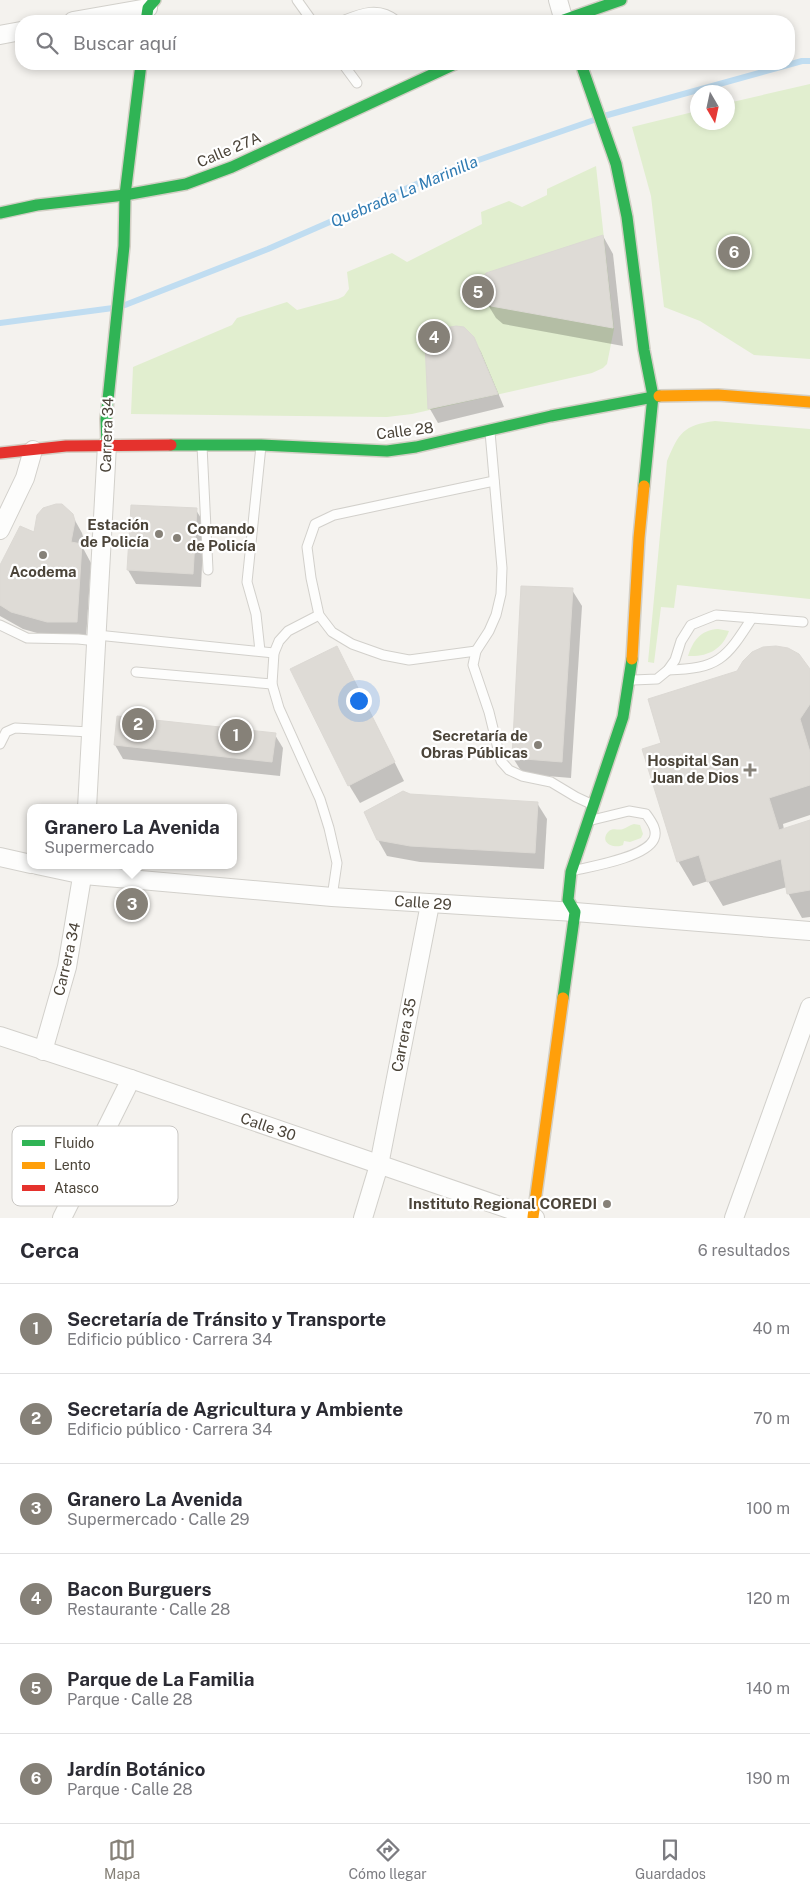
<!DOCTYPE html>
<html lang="es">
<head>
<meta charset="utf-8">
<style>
  body { margin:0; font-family:"Public Sans",sans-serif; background:#f7f7f7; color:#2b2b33 }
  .compass { position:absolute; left:690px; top:85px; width:45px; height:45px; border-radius:50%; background:#fff; box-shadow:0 2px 8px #0003; rotate:171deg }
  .you { position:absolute; left:358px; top:700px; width:18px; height:18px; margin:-12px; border:4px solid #fff; border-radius:50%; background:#1a73e8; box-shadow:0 0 0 8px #1a73e833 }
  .badge { display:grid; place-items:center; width:32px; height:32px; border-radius:50%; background:#868178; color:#fff; font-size:16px; font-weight:700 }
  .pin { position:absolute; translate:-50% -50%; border:2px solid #fff; box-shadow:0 1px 5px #0006 }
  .popup { position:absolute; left:27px; top:804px; width:210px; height:65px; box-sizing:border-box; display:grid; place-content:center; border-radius:10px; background:#fff; filter:drop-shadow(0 1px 4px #0005); font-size:16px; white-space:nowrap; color:#7c7c81 }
  .popup b { font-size:19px; color:#2b2b33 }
  .popup::after { content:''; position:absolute; left:50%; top:100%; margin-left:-10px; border:10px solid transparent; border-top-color:#fff }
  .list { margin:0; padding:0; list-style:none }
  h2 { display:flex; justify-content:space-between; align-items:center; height:65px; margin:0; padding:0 20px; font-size:21px }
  h2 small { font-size:16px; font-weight:400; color:#7c7c81 }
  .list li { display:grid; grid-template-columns:32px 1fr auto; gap:15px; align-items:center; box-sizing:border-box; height:90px; padding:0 20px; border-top:1px solid #e1e1e2 }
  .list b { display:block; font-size:19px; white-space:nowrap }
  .list p { margin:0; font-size:16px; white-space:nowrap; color:#7c7c81 }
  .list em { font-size:16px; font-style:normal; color:#7c7c81 }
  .icon { flex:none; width:28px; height:28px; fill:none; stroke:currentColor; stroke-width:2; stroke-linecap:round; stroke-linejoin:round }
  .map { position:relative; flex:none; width:810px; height:1218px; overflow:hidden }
  .search { position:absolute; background:#fff; box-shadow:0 2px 8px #0003; left:15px; right:15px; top:15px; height:55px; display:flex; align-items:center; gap:12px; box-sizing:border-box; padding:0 18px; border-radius:20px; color:#7c7c81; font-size:19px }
  .sheet { height:605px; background:#fff }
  nav { display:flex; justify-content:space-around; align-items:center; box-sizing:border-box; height:70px; border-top:1px solid #e1e1e2; background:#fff; font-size:14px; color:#7c7c81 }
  nav a { display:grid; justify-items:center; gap:2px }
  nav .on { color:#868178 }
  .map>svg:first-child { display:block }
  .green { fill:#e1eecf }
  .shadow { fill:#0003 }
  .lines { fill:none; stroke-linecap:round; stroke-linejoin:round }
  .stream { stroke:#c0ddf1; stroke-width:6 }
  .building { fill:#dedbd6; stroke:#dcd9d4 }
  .lane-casing { stroke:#d2d0cb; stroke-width:11 }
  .street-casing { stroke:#d2d0cb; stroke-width:20 }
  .fast-casing { stroke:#d3cfc5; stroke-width:14 }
  .slow-casing { stroke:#d3cfc5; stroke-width:14 }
  .jam-casing { stroke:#d3cfc5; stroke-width:14 }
  .lane { stroke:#fdfdfc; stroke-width:9 }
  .street { stroke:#fdfdfc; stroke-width:18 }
  .fast { stroke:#30b455; stroke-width:11 }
  .slow { stroke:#ff9f0a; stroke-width:11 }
  .jam { stroke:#e5322d; stroke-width:11 }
  .poi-dot { fill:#868178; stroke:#fff; stroke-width:2 }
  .labels { text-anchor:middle; stroke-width:4.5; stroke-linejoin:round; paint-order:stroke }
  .street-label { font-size:15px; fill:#4b4439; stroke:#fff }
  .poi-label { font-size:15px; font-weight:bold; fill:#4b4439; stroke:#fff; text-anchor:end }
  .water-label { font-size:16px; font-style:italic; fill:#2e7ab2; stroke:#fff }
  .key { fill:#fff; stroke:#c9c7c4; stroke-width:1 }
  .key-label { font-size:14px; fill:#4b4439 }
</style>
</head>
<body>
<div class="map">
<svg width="810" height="1218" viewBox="0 0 810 1218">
  <rect width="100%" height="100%" fill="#f4f2ee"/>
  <g class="green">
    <path d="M810,84v275l-56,-4 -54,-34 -36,-14 -13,-111 -19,-69 65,-16 1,11h30v-19z"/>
    <path d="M596,166l18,163 -7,35 -4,4 -11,5 -180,41 -25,3 -256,-3 2,-47 99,-42 5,-7 50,-16 10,8 41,-11 6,-3 5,-7 -2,-17 45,-19 15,9 75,-38 -1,-12 28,-11 13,6 25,-12v-6z"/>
    <path d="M715,421l95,8v170l-133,-14 -3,23 -13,-1 -7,56 -6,-1 19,-201c12,-28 16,-36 48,-40z"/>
    <path d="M718,629l11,2c-7,19 -22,26 -41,25 5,-16 13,-26 30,-27z"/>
    <path d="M634,824l6,1 3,9 -2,4 -11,4 -6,-1 -1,4c-9,4 -24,-2 -15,-13 5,-5 10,-1 15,-3 3,-1 7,-4 11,-5z"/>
  </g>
  <g class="shadow">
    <path d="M603,236l10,18 10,92 -120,-22 -7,-6 -11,-18z"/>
    <path d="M473,338l8,14 23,55 -66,16 -8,-14 -4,-69z"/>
    <path d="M196,510l8,13 -3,64 -65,-3 -8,-14z"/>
    <path d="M72,515l10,18 2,7 -1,8 8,15 -5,76h-28l-35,-10 -23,-13v-48l35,-34z"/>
    <path d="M572,590l10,16 -11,172 -48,-4 -10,-16z"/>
    <path d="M337,648l67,133 -44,22 -11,-18z"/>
    <path d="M798,655l12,15v145l-27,9 1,6 26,-8v95l-8,1 -14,-25 -1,-6 -64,19 -15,-25 -15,5 -15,-25 -15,-117z"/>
    <path d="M275,735l8,13 -3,28 -157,-17 -8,-14z"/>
    <path d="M410,796l127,7 10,16 -3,50 -124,-7 -33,-6 -9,-16z"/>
  </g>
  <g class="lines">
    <g class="stream">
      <path d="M604,116l198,-55h8"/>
      <path d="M125,305l143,-56 176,-77 150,-52"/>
      <path d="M0,323l113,-15"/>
    </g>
  </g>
  <g class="building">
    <path d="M603,235l10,93 -122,-22 -7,-6 -2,-21 4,-6z"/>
    <path d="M456,326l8,1 10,10 24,57 -70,15 -3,-66 1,-8 3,-4z"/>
    <path d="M56,504h6l11,10 2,7 -4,21 11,2 -5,78h-30l-36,-10 -11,-7v-40l20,-39 14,6 3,-17 6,-7z"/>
    <path d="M131,505l66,3 -4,66 -66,-4z"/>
    <path d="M521,586l52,2 -11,174 -50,-4z"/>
    <path d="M337,646l58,116 -47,24 -58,-117z"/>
    <path d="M776,646l12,2 11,6 11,15v35l-10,15 10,33v33l-41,13 10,32 31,-10v70l-23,4 -6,-35 -74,23 -8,-27 -22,7 -35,-113 19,-6 -13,-44 89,-28 6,-10 9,-9 11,-5z"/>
    <path d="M117,716l159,17 -4,29 -158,-17z"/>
    <path d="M403,791l7,3 128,8 -3,51 -125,-7 -33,-6 -13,-28z"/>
  </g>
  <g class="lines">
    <defs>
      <g id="lane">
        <path d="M297,0l15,21"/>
        <path d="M342,21c20,-8 37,-15 55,0"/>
        <path d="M343,64l14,19"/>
        <path d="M490,432l12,136 -1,26 -5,21 -7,16 -13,20 -3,14 16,47 12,49 8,9 13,6 29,6 25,15 15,7"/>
        <path d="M202,446l6,124"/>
        <path d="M319,615l-31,16 -9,10 -5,12 -2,31 7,24 41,91 9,29 8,35 -5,34"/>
        <path d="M0,625l27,13 51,1 19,2"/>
        <path d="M97,635l177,18"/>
        <path d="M260,651l-4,-37 -9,-32 14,-136"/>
        <path d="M476,651l-67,9 -26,-5 -31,-11 -20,-12 -13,-17 -8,-37 -4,-31 8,-23 19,-9 160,-34"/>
        <path d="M668,670c50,-1 58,-11 84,-52"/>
        <path d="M136,672l136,12"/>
        <path d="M633,680l24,-1 11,-9 7,-10 6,-19 10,-16 25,-10 87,7"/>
        <path d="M0,744l6,-12 9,-4 75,4"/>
        <path d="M576,870c18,-4 70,-13 78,-31 4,-9 -3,-18 -8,-25l-17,-3 -37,9"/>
      </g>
      <g id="street">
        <path d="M558,0l6,21"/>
        <path d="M73,21l75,-13"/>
        <path d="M0,35l21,-4"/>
        <path d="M0,530l25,-52 8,-28"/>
        <path d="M87,808l20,-363"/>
        <path d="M0,857l31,7"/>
        <path d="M37,865l47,10 248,22 243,15 235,19"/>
        <path d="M0,1036l131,43 404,139"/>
        <path d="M43,1051l24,-84 17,-102"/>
        <path d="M62,1218l69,-139"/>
        <path d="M363,1218l16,-53 51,-261"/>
        <path d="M734,1218l76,-211"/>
      </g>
      <g id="fast">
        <path d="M146,21l2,-13 7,-8"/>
        <path d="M561,21l60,-21"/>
        <path d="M581,64l35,100 11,53 17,133 9,46 -9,90"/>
        <path d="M0,213l37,-8 88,-10 61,-11 46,-17 223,-103"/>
        <path d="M107,445l-1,-26 18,-173 1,-51 16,-131"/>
        <path d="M171,445h90l126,6 29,-4 135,-31 108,-20"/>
        <path d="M563,998l12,-86 -7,-12 3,-28 52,-155 9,-58"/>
      </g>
      <g id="slow">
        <path d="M659,396l59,-1 92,7"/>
        <path d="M632,659l7,-121 5,-52"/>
        <path d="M533,1217l30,-219"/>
      </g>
      <path id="jam" d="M0,453l66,-7 105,-1"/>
    </defs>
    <use href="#lane" class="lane-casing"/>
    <use href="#street" class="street-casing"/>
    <use href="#fast" class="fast-casing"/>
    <use href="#slow" class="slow-casing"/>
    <use href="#jam" class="jam-casing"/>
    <use href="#lane" class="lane"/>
    <use href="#street" class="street"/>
    <use href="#fast" class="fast"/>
    <use href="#slow" class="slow"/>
    <use href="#jam" class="jam"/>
  </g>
  <g class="poi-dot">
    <circle cx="159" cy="534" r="5"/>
    <circle cx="177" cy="538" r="5"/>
    <circle cx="43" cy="555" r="5"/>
    <circle cx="538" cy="745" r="5"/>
    <path d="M747.5 762.5h5v5h5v5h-5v5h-5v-5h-5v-5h5z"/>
    <circle cx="607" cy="1204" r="5"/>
  </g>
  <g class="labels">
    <g class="street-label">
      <text transform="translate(229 150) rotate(-23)" y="5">Calle 27A</text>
      <text transform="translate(405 431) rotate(-7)" y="5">Calle 28</text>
      <text transform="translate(107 435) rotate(-88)" y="5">Carrera 34</text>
      <text transform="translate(423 903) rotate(4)" y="5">Calle 29</text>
      <text transform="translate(67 959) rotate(-77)" y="5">Carrera 34</text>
      <text transform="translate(404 1035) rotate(-79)" y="5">Carrera 35</text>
      <text transform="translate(268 1127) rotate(19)" y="5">Calle 30</text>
    </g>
    <g class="poi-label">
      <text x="149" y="530">Estación<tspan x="149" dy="17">de Policía</tspan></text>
      <text x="187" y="534" text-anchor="start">Comando<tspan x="187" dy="17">de Policía</tspan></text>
      <text x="43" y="577" text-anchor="middle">Acodema</text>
      <text x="528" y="741">Secretaría de<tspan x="528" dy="17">Obras Públicas</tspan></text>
      <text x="739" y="766">Hospital San<tspan x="739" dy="17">Juan de Dios</tspan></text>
      <text x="597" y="1209">Instituto Regional COREDI</text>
    </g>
    <g class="water-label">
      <text transform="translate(404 191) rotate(-23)" y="6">Quebrada La Marinilla</text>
    </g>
  </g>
  <rect x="12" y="1126" width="166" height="80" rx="8" class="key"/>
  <rect x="22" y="1140" width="23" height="6" fill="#30b455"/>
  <rect x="22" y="1162" width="23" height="7" fill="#ff9f0a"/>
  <rect x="22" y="1185" width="23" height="6" fill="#e5322d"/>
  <g class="key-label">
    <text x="54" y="1148">Fluido</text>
    <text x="54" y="1170">Lento</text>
    <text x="54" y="1193">Atasco</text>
  </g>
</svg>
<svg class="compass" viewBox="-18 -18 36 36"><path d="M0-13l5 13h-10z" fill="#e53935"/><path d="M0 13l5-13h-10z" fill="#7c7c81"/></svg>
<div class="you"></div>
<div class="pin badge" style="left:236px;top:735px">1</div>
<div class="pin badge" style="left:138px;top:724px">2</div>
<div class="pin badge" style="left:132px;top:904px">3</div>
<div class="popup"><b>Granero La Avenida</b>Supermercado</div>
<div class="pin badge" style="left:434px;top:337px">4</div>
<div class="pin badge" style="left:478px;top:292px">5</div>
<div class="pin badge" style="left:734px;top:252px">6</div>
<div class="search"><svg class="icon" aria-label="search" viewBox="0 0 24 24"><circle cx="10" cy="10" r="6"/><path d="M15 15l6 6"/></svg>Buscar aquí</div>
</div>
<section class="sheet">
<h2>Cerca<small>6 resultados</small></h2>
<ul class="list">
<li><span class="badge">1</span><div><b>Secretaría de Tránsito y Transporte</b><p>Edificio público · Carrera 34</p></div><em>40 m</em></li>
<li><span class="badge">2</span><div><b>Secretaría de Agricultura y Ambiente</b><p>Edificio público · Carrera 34</p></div><em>70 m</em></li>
<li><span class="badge">3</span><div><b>Granero La Avenida</b><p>Supermercado · Calle 29</p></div><em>100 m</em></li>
<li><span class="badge">4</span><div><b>Bacon Burguers</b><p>Restaurante · Calle 28</p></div><em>120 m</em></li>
<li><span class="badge">5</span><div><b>Parque de La Familia</b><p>Parque · Calle 28</p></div><em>140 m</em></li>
<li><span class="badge">6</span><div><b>Jardín Botánico</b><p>Parque · Calle 28</p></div><em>190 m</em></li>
</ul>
</section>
<nav>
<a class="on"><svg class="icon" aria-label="map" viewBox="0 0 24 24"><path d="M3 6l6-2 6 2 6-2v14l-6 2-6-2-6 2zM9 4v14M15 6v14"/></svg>Mapa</a>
<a><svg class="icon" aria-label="directions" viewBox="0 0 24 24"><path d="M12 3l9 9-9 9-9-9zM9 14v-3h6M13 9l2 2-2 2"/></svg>Cómo llegar</a>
<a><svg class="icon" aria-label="saved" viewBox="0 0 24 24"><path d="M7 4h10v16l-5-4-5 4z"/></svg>Guardados</a>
</nav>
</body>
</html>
